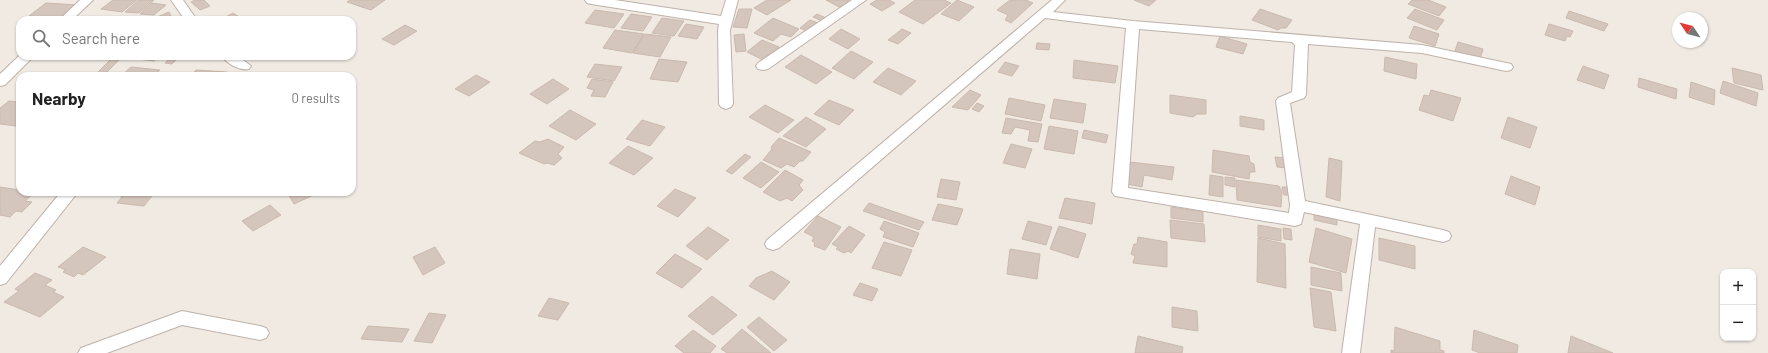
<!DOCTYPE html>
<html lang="en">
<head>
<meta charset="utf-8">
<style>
  body { margin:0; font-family:Barlow,sans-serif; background:#f6f6f6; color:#222 }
  .controls { position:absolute; right:12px; bottom:12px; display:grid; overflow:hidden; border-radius:8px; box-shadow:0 1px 3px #0004 }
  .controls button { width:36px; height:36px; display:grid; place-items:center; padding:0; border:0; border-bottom:1px solid #e0e0e0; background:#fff; color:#222; font:20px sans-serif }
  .compass { position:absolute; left:1672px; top:12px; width:36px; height:36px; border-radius:50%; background:#fff; box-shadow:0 1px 3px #0004; rotate:305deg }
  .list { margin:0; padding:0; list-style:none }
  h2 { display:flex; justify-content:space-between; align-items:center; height:52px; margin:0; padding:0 16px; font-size:17px }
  h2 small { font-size:13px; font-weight:400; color:#767676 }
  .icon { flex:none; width:22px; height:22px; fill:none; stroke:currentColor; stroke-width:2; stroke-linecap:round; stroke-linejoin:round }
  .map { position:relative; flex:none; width:1768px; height:353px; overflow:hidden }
  .search { position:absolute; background:#fff; box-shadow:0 1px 3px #0004; left:16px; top:16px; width:340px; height:44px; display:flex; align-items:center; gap:10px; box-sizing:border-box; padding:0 14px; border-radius:12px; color:#767676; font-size:15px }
  .panel { position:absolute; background:#fff; box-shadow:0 1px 3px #0004; left:16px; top:72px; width:340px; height:124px; border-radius:12px }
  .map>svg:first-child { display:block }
  .building { fill:#d4c6bd; stroke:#cbb9ad }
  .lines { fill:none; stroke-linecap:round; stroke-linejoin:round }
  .minor-casing { stroke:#beb2aa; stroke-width:2 }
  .minor { fill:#fff; fill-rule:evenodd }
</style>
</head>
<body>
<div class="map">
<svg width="1768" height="353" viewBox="0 0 1768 353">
  <rect width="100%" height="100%" fill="#f0eae3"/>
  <g class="building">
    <path d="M113,0h24l-15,12 -21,-3z"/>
    <path d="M139,0h15l-15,13 -14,-1z"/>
    <path d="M195,0h9l6,6 -10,4 -9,-8z"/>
    <path d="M350,0h35l-14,10 -24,-8z"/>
    <path d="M767,0h24l-24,15 -13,-7z"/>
    <path d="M826,0h23l-8,8z"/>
    <path d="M877,0h12l6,3 -13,8 -12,-7z"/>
    <path d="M915,0h29l7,3 -28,21 -24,-12z"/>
    <path d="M957,0l17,7 -15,14 -18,-7z"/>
    <path d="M1010,0h16l7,3 -22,20 -6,-3 3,-5 -11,-5z"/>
    <path d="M1134,0h22l-7,6z"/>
    <path d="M1412,0h16l18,7 -7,9 -31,-12z"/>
    <path d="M46,3l32,2 -16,14 -33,-3z"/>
    <path d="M152,3l14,2 -12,10 -14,-1z"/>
    <path d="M739,9h13l-5,19 -14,-1z"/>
    <path d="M1260,9l32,11 -6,8h-5l-3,2 -26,-10z"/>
    <path d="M1415,9l29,11 -7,10 -30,-12z"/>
    <path d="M595,10l29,4 -10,14 -29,-5z"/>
    <path d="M1569,11l39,13 -4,7 -38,-13z"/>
    <path d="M169,12l4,8h-14l-2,-3z"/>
    <path d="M233,13l11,7h-24z"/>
    <path d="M631,14l21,3 -9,14 -22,-3z"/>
    <path d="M817,14l9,4 -4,3 -9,-4z"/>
    <path d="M662,18l22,3 -10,15 -22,-3z"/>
    <path d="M773,18l26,11 -8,8 -10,-3 -8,7 -19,-8z"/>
    <path d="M810,20l8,3 -10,9 -8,-4z"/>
    <path d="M686,24l18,3 -7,12 -19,-3z"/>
    <path d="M1549,24l24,7 -3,6 -3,-1 -2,5 -20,-6z"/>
    <path d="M405,25l12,6 -23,14 -12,-6z"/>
    <path d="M1414,26l25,8 -4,12 -26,-8z"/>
    <path d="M841,29l19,10 -12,10 -19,-10z"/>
    <path d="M902,29l9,4 -13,11 -10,-4z"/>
    <path d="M615,30l29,4 -12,19 -29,-5z"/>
    <path d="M645,34l26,3 -11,20 -27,-4z"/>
    <path d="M744,34l2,17 -10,1 -2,-17z"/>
    <path d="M1220,36l27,8 -4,10 -27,-7z"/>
    <path d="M762,40l17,7 -16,13 -16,-8z"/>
    <path d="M1458,42l25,7 -3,10 -25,-8z"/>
    <path d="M1037,43l13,1 -1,6 -13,-1z"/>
    <path d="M851,51l22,11 -19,17 -22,-11z"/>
    <path d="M801,55l31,17 -16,12 -31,-17z"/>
    <path d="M114,56h44l-4,5z"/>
    <path d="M172,56h8l-8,8 -7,-1z"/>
    <path d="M1385,57l32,7 -1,15 -32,-8z"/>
    <path d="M111,59l8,1 -16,16h-9z"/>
    <path d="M659,59l28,3 -9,20 -28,-3z"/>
    <path d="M1074,60l44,6 -3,17 -42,-5z"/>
    <path d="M1005,62l14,4 -7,10 -14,-4z"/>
    <path d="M595,64l27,3 -8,14 -27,-4z"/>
    <path d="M1583,66l26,9 -5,14 -27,-9z"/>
    <path d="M131,67l29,3 -6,6h-33z"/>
    <path d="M888,68l28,13 -15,14 -28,-13z"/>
    <path d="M1732,68l29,7 2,15 -29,-7z"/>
    <path d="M196,70l31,2 -4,4h-32z"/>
    <path d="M476,75l14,7 -21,14 -14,-7z"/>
    <path d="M1639,78l38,11 -1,10 -38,-12z"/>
    <path d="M553,79l16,10 -22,15 -17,-10z"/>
    <path d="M592,79l21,3 -8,15 -14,-1 3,-6 -7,-2z"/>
    <path d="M1723,81l35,12 -2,13 -36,-13z"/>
    <path d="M1691,82l24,8 -1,15 -25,-8z"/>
    <path d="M970,90l11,5 -13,15 -16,-3z"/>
    <path d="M1431,90l30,8 -8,23 -34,-11 5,-15 5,1z"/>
    <path d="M1170,95l36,5v14h-9l-4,3 -23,-4z"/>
    <path d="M1009,98l36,7 -4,16 -36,-7z"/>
    <path d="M1054,99l32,5 -3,19 -33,-5z"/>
    <path d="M829,100l25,10 -15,15 -25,-11z"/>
    <path d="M9,101l11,1v20l-4,4 -16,-2v-16z"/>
    <path d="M977,103l7,3 -5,6 -7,-3z"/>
    <path d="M765,105l29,15 -16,13 -29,-16z"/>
    <path d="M570,110l26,14 -20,16 -27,-14z"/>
    <path d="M1240,116l24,4v10l-24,-4z"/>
    <path d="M806,117l20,12 -20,18 -23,-11z"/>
    <path d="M1508,117l29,10 -7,21 -29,-10z"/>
    <path d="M1006,118l36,6 -4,18 -10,-1 2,-11 -15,-3 -4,7 -9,-1z"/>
    <path d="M642,120l23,7 -15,19 -24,-7z"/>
    <path d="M1049,126l29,5 -4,23 -30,-5z"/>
    <path d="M1084,130l24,5 -2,8 -24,-5z"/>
    <path d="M779,138l32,14 -8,9h-3l-6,6 -7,-3 -6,4 -18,-8 9,-11 -1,-2z"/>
    <path d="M548,139l16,8 -6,7 4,4 -8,7 -7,-2 -3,1 -25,-11 16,-12 5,1z"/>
    <path d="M1011,144l21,5 -7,19 -22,-5z"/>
    <path d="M628,146l25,12 -19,17 -25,-12z"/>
    <path d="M1213,150l36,6 1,6 4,2 1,8h-5l-1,7 -37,-7z"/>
    <path d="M745,154l6,3 -19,17 -6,-3z"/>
    <path d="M1275,157l10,1 2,10 -10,-1z"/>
    <path d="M1329,158l13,3 -2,40 -14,-4z"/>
    <path d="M761,162l18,10 -18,16 -18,-10z"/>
    <path d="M1130,162l44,5 -2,13 -28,-5 -2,12 -15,-3z"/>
    <path d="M785,170l18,10 -4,5 4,5 -11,11 -5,-3 -7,3 -17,-9z"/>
    <path d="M1210,175l13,2v20l-14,-2z"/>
    <path d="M1511,176l29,11 -5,18 -30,-11z"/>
    <path d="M1225,177l10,1v9l-10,-2z"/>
    <path d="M941,179l19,3 -4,18 -19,-3z"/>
    <path d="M1236,180l43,6 3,6 -1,15 -44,-7z"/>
    <path d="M0,187l20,3v2h15l-10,9 7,1 -10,10 -6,-1 -6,6 -10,-2z"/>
    <path d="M1282,187h5l3,8h-6z"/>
    <path d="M675,189l21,9 -18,19 -21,-11z"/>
    <path d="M124,192h31l-11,14 -27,-3 5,-6 -3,-2z"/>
    <path d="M287,192h33l-26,12z"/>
    <path d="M1065,198l30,5 -3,21 -33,-6z"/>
    <path d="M869,203l55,19 -5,8 -56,-19z"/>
    <path d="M938,204l25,5 -6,16 -25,-5z"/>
    <path d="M270,205l11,10 -28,16 -11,-10z"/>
    <path d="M1171,207l32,5v10l-32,-4z"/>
    <path d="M1314,214l23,5v6l-23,-5z"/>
    <path d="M818,216l23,11 -16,23 -11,-4 1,-3 -3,-2 2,-4 -10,-5z"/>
    <path d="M1170,220l34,4 1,18 -34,-4z"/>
    <path d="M884,221l35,12 -6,14 -30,-10 2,-5 -5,-3z"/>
    <path d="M1028,221l24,6 -6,18 -24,-6z"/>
    <path d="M1258,225l23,4v12l-23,-4z"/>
    <path d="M849,226l16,9 -14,18 -3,-2 -4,2 -8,-4 2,-2 -6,-3z"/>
    <path d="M1059,226l27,8 -8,24 -28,-9z"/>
    <path d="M708,227l21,13 -22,20 -21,-14z"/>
    <path d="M1283,228l8,1 1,11 -8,-1z"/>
    <path d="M1316,228l36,11 -6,34 -37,-11z"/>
    <path d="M1138,237l29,5v25l-34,-4 2,-7 -4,-2 3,-10h3z"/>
    <path d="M1258,238l27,6 1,44 -29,-6z"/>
    <path d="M1379,238l36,8v23l-36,-9z"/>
    <path d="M884,242l28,8 -11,26 -29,-8z"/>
    <path d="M83,247l23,10 -23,18 -5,-2 -4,4 -11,-5 3,-2 -8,-3z"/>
    <path d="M435,247l10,16 -22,12 -10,-18z"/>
    <path d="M1010,249l30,5 -3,25 -30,-5z"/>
    <path d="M675,254l27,15 -20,19 -26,-15z"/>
    <path d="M1311,267l30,6 1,18 -31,-6z"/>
    <path d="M772,271l18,11 -16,18 -25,-14 7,-8z"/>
    <path d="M35,273l17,7 -7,5 11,5 -3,2 11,5 -24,20 -36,-15 15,-11 -4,-2z"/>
    <path d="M860,283l18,6 -6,12 -19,-6z"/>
    <path d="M1310,288l21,4 5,39 -22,-4z"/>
    <path d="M712,296l25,19 -24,20 -25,-19z"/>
    <path d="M549,298l20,5 -11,17 -20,-4z"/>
    <path d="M1172,307l25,4 1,20 -26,-4z"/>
    <path d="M429,313l17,2 -14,28 -18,-2z"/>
    <path d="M759,317l28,23 -13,11 -27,-24z"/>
    <path d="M368,326l41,3 -7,13 -41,-3z"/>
    <path d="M1395,327l45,14v9l4,1v2h-53v-3l3,1z"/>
    <path d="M742,329l29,24h-44l-6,-4z"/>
    <path d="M693,330l23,16 -6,7h-26l-9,-7z"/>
    <path d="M1474,330l44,15 -1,8h-37l-8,-3z"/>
    <path d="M1138,336l45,11 -1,6h-47z"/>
    <path d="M1571,336l42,17h-45z"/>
  </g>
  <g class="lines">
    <defs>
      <g id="minor">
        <path d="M80,0h13l-21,20h-13z"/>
        <path d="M171,0h12l14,20h-12z"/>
        <path d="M585,0h30l106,16 5,-16h12l-8,30 3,74 -2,3 -5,2 -5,-2 -2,-3 -1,-74 1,-6 -128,-20 -4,-1z"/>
        <path d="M852,0h14l-98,69 -5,1 -5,-1 -2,-3 2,-3z"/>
        <path d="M1052,0h13l-12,12 80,9 289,24 89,19 2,3 -2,3 -5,1 -84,-18 -114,-9 -2,51 -2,3 -14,5 15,98 138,29 6,2 2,4 -2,4 -6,2 -68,-15 -15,126h-18l18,-129 -56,-12 -3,12 -6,2 -180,-30 -3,-4 14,-164 -81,-10 -266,230 -6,2 -6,-2 -2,-4 2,-4zM1139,29l153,13 3,3 -3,47 -14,6 -2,3 14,104 -1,8 -161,-25z"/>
        <path d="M20,55l14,1 -29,29 -5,1v-12z"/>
        <path d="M222,56h16l13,10 -2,3c-9,2 -22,-5 -27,-13z"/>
        <path d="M61,192h17l-72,91 -6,2v-19z"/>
        <path d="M182,311l78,15 6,2 3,5 -3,5 -6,2 -78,-15 -75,28h-29l3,-5z"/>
      </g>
    </defs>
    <use href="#minor" class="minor-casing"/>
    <use href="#minor" class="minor"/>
  </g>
</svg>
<div class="controls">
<button>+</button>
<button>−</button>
</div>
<svg class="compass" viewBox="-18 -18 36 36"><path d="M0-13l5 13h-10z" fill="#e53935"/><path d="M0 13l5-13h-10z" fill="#767676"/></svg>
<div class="search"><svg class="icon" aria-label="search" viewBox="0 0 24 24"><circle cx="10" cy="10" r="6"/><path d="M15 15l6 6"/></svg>Search here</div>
<section class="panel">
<h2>Nearby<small>0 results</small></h2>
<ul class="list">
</ul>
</section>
</div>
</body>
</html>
